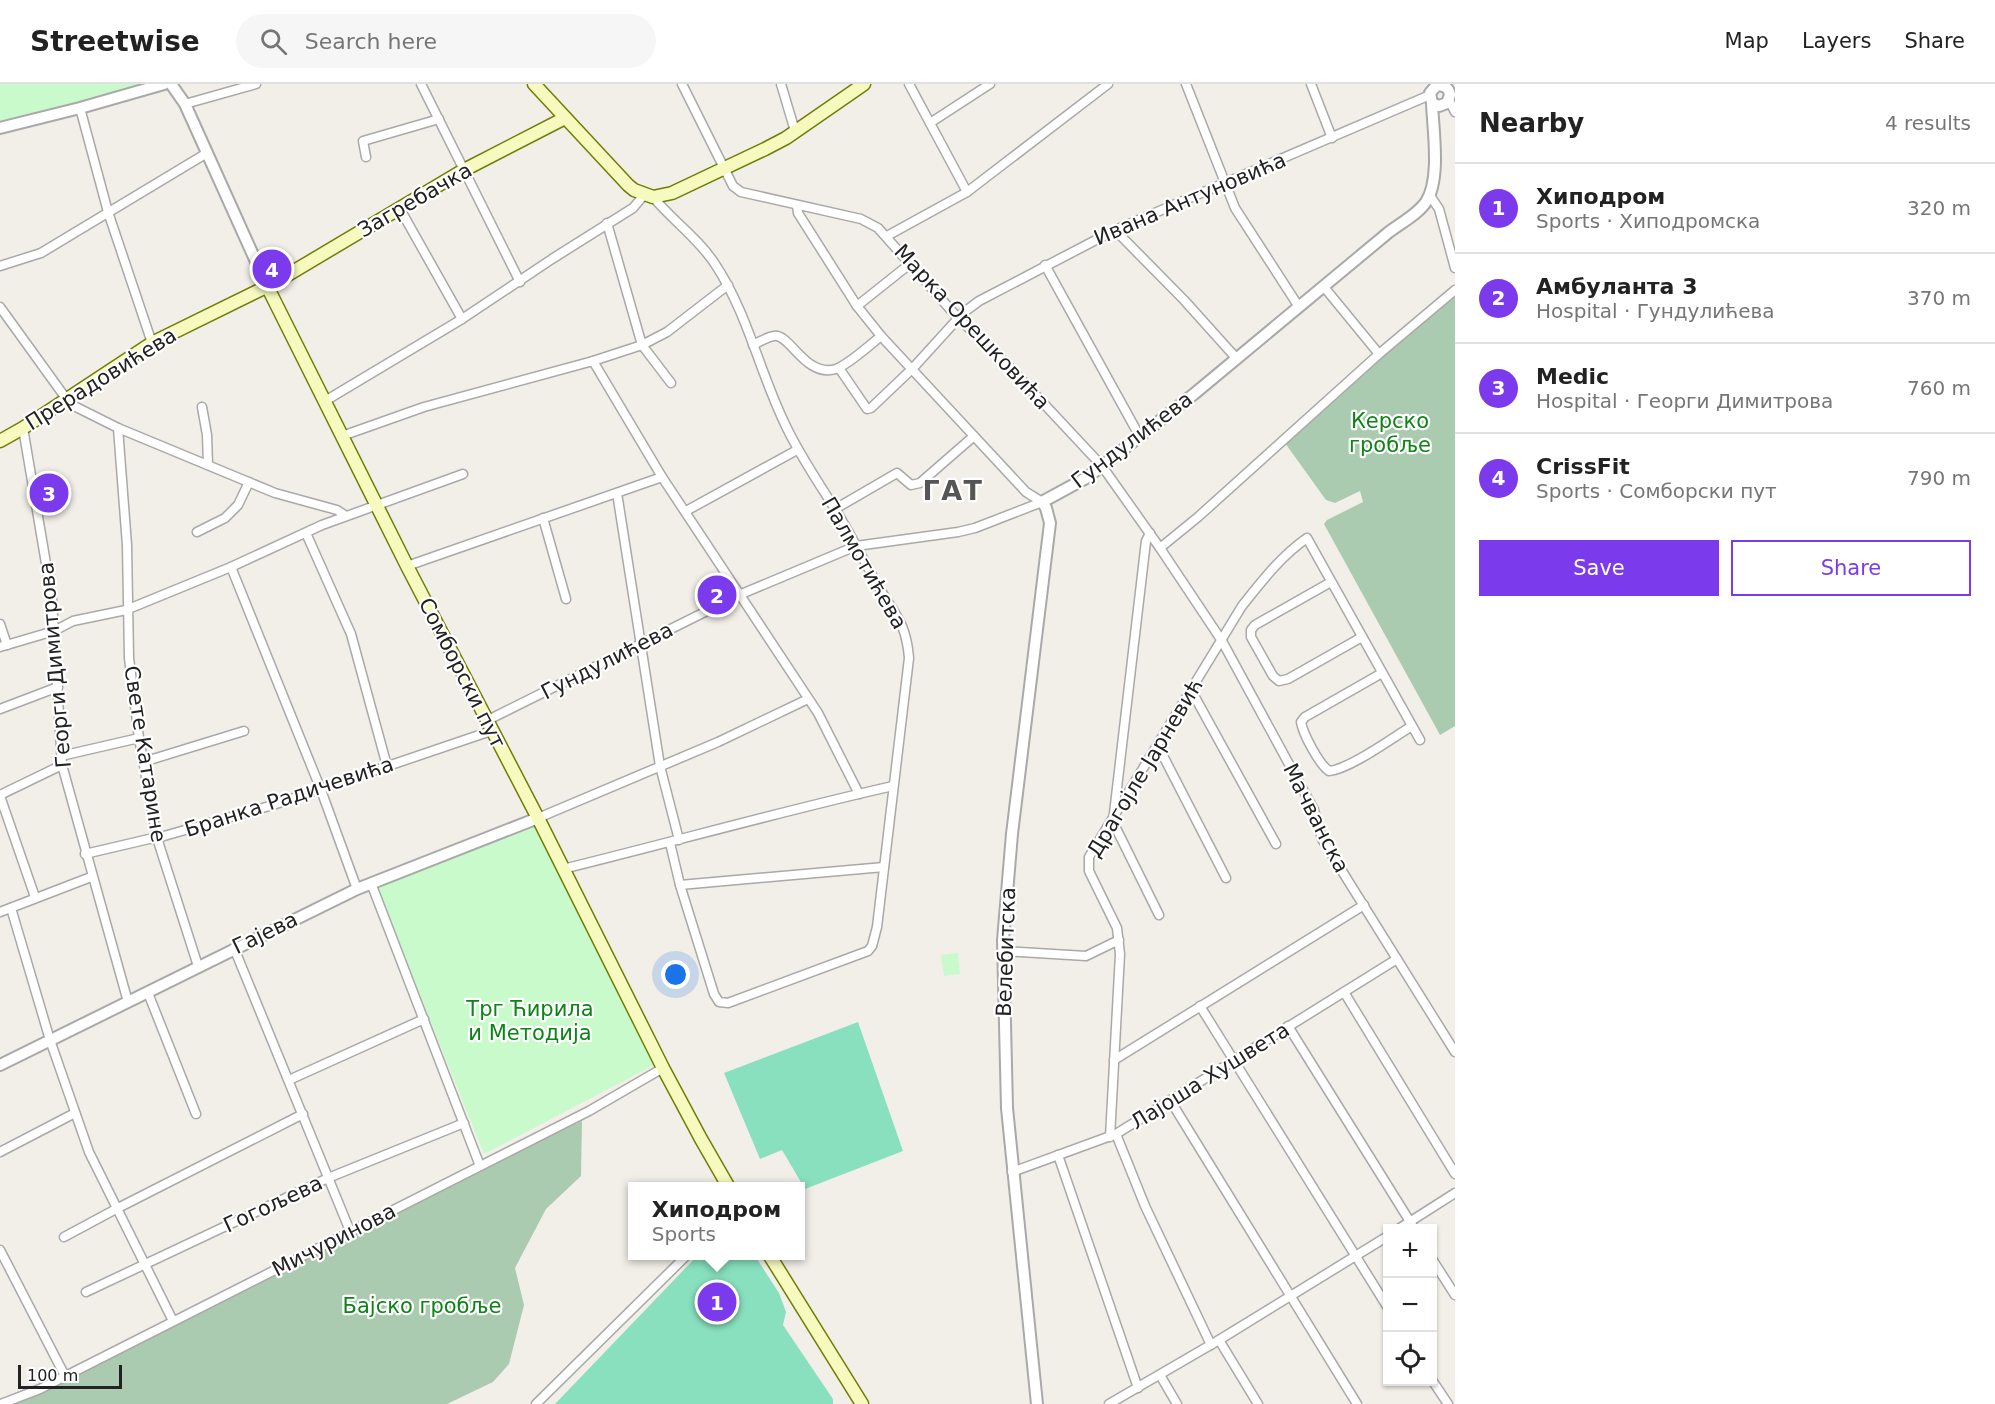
<!DOCTYPE html>
<html lang="en">
<head>
<meta charset="utf-8">
<style>
  body { margin:0; font-family:"DejaVu Sans",sans-serif; background:#f6f6f6; color:#222 }
  .controls { position:absolute; right:18px; bottom:18px; display:grid; overflow:hidden; border-radius:0px; box-shadow:0 2px 4px #0004 }
  .controls button { width:54px; height:54px; display:grid; place-items:center; padding:0; border:0; border-bottom:2px solid #e0e0e0; background:#fff; color:#222; font:30px sans-serif }
  .scale { position:absolute; left:18px; bottom:15px; width:104px; box-sizing:border-box; padding-left:6px; border:3px solid #222; border-top:0; font-size:16px; line-height:21px; white-space:nowrap; color:#222; -webkit-text-stroke:4px #fff; paint-order:stroke }
  .you { position:absolute; left:676px; top:891px; width:21px; height:21px; margin:-15px; border:4px solid #fff; border-radius:50%; background:#1a73e8; box-shadow:0 0 0 9px #1a73e833 }
  .badge { display:grid; place-items:center; width:39px; height:39px; border-radius:50%; background:#7c3aed; color:#fff; font-size:20px; font-weight:700 }
  .pin { position:absolute; translate:-50% -50%; border:3px solid #fff; box-shadow:0 2px 6px #0006 }
  .popup { position:absolute; left:628px; top:1098px; width:177px; height:78px; box-sizing:border-box; display:grid; place-content:center; border-radius:0px; background:#fff; filter:drop-shadow(0 2px 4px #0005); font-size:20px; white-space:nowrap; color:#767676 }
  .popup b { font-size:22px; color:#222 }
  .popup::after { content:''; position:absolute; left:50%; top:100%; margin-left:-12px; border:12px solid transparent; border-top-color:#fff }
  .list { margin:0; padding:0; list-style:none }
  h2 { display:flex; justify-content:space-between; align-items:center; height:78px; margin:0; padding:0 24px; font-size:26px }
  h2 small { font-size:20px; font-weight:400; color:#767676 }
  .list li { display:grid; grid-template-columns:39px 1fr auto; gap:18px; align-items:center; box-sizing:border-box; height:90px; padding:0 24px; border-top:2px solid #e0e0e0 }
  .list b { display:block; font-size:22px; white-space:nowrap }
  .list p { margin:0; font-size:20px; white-space:nowrap; color:#767676 }
  .list em { font-size:20px; font-style:normal; color:#767676 }
  .actions { display:flex; gap:12px; padding:18px 24px }
  .actions a { flex:1; padding:14px 0; border:2px solid #7c3aed; border-radius:0px; text-align:center; font-size:21px; color:#7c3aed }
  .actions .main { background:#7c3aed; color:#fff }
  .icon { flex:none; width:33px; height:33px; fill:none; stroke:currentColor; stroke-width:2; stroke-linecap:round; stroke-linejoin:round }
  .map { position:relative; flex:none; width:1455px; height:1320px; overflow:hidden }
  header { display:flex; align-items:center; gap:36px; box-sizing:border-box; height:84px; padding:0 30px; background:#fff; border-bottom:2px solid #e0e0e0 }
  header strong { font-size:28px }
  nav { display:flex; gap:33px; margin-inline-start:auto; font-size:21px }
  .search { width:420px; height:54px; background:#f6f6f6; display:flex; align-items:center; gap:15px; box-sizing:border-box; padding:0 21px; border-radius:33px; color:#767676; font-size:22px }
  main { display:flex }
  aside { flex:1; background:#fff }
  .map>svg:first-child { display:block }
  .cemetery { fill:#aacbaf }
  .park { fill:#c8facc }
  .pitch { fill:#88e0be }
  .lines { fill:none; stroke-linecap:round; stroke-linejoin:round }
  .minor-casing { stroke:#a9a9a9; stroke-width:11 }
  .tertiary-casing { stroke:#a9a9a9; stroke-width:14 }
  .secondary-casing { stroke:#707d05; stroke-width:15 }
  .minor { stroke:#fff; stroke-width:8 }
  .tertiary { stroke:#fff; stroke-width:10 }
  .secondary { stroke:#f7fabf; stroke-width:12 }
  .labels { text-anchor:middle; stroke-width:4.5; stroke-linejoin:round; paint-order:stroke }
  .street-label { font-size:21px; fill:#222; stroke:#fff }
  .park-label { font-size:21px; fill:#0c8416; stroke:#fff }
  .district-label { font-size:27px; font-weight:bold; letter-spacing:1.5px; fill:#555; stroke:#fff }
</style>
</head>
<body>
<header>
<strong>Streetwise</strong>
<div class="search"><svg class="icon" aria-label="search" viewBox="0 0 24 24"><circle cx="10" cy="10" r="6"/><path d="M15 15l6 6"/></svg>Search here</div>
<nav><a>Map</a><a>Layers</a><a>Share</a></nav>
</header>
<main>
<div class="map">
<svg width="1455" height="1320" viewBox="0 0 1455 1320">
  <rect width="100%" height="100%" fill="#f2efe9"/>
  <g class="cemetery">
    <path d="M1455,206v436l-15,9 -116,-211 3,-4 36,-18 -3,-11 -25,12 -9,-3 -41,-57z"/>
    <path d="M582,1037l-1,55 -35,33 -31,59 9,37 -15,59 -16,18 -46,22h-432l388,-199z"/>
  </g>
  <g class="park">
    <path d="M2,0h142l-87,28 -57,12v-39z"/>
    <path d="M535,738l121,242 -172,90 -109,-270z"/>
    <path d="M958,869l2,21 -16,2 -3,-21z"/>
  </g>
  <g class="pitch">
    <path d="M858,938l45,129 -98,38 -23,-39 -22,9 -36,-86z"/>
    <path d="M697,1172h58l24,37 7,19 -3,13 50,74v5h-278z"/>
  </g>
  <g class="lines">
    <defs>
      <g id="minor">
        <path d="M421,0l99,198"/>
        <path d="M682,0l51,102 8,6 120,27 17,9 80,90 45,42 99,106 58,82 62,93 92,169 8,29 133,213"/>
        <path d="M781,0l14,47"/>
        <path d="M909,0l58,108"/>
        <path d="M1186,0l49,124 64,99"/>
        <path d="M1311,0l21,54"/>
        <path d="M1449,16l6,12"/>
        <path d="M185,20l71,-20"/>
        <path d="M80,24l28,104 44,131"/>
        <path d="M930,39l60,-39"/>
        <path d="M366,73l-3,-16 76,-22"/>
        <path d="M1429,110l10,15 16,59"/>
        <path d="M653,113c20,24 45,41 62,67 32,48 44,106 69,158 14,31 33,58 51,87 15,24 28,50 42,75 17,30 29,37 32,74l-32,269 -5,19 -4,5 -140,52 -9,-1 -5,-8 -34,-109 -10,-42"/>
        <path d="M797,121l1,8 59,93 24,30 145,156 16,10"/>
        <path d="M400,125l62,110"/>
        <path d="M607,139l35,122 29,38"/>
        <path d="M1115,146l69,70 53,59"/>
        <path d="M887,152l80,-44 141,-108"/>
        <path d="M1045,181l95,172"/>
        <path d="M0,182l41,-13 166,-100"/>
        <path d="M1324,203l55,67"/>
        <path d="M857,222l54,-43"/>
        <path d="M0,223l70,97 48,24 157,65 62,17 9,6"/>
        <path d="M753,261c6,-3 14,-8 21,-9 16,-3 31,42 62,33 13,-5 34,-24 45,-33"/>
        <path d="M593,277l69,116 156,236 41,81"/>
        <path d="M839,284l28,41 4,-1 42,-40 50,-55 16,-12 136,-71 315,-135"/>
        <path d="M325,317l137,-82 90,-60 81,-51 11,-13"/>
        <path d="M202,323l5,28 1,30"/>
        <path d="M23,344l29,171 10,166 66,237"/>
        <path d="M118,344l9,117 2,113 10,80 18,100 41,128"/>
        <path d="M342,352l82,-29 169,-46 49,-16 25,-13 61,-47"/>
        <path d="M617,409l43,273 19,74"/>
        <path d="M835,425l62,-36 14,12 9,-2 54,-47"/>
        <path d="M686,427l111,-61"/>
        <path d="M543,434l23,81"/>
        <path d="M197,448l28,-14 13,-13 11,-23"/>
        <path d="M306,449l45,101 36,132"/>
        <path d="M1150,449l-4,8 -33,281 46,93"/>
        <path d="M1160,464l38,-31 181,-163 76,-64"/>
        <path d="M407,482l255,-89"/>
        <path d="M231,483l90,223 36,99"/>
        <path d="M1331,498l-76,43 -4,5v7l22,39 6,5 9,-2 74,-42"/>
        <path d="M0,540l7,21"/>
        <path d="M0,563l54,-16 19,-10 53,-11 17,-7 88,-36 91,-42 141,-51"/>
        <path d="M1382,589l-77,44 -4,5c2,12 18,42 28,49 21,-2 63,-33 83,-45"/>
        <path d="M1191,606l85,154"/>
        <path d="M0,625l58,-22"/>
        <path d="M486,637l253,-126 117,-49 102,-14 17,-4 67,-26"/>
        <path d="M1158,662l68,132"/>
        <path d="M61,672l78,-18"/>
        <path d="M143,678l101,-31"/>
        <path d="M0,711l62,-30"/>
        <path d="M0,712l35,101"/>
        <path d="M538,734l180,-76 90,-43"/>
        <path d="M85,770l64,-15 8,-1 116,-33 218,-74"/>
        <path d="M563,785c110,-27 219,-58 330,-83"/>
        <path d="M371,799l109,283"/>
        <path d="M680,801l204,-18"/>
        <path d="M11,824l39,132 39,112 84,169"/>
        <path d="M0,828l91,-35"/>
        <path d="M234,864l116,283"/>
        <path d="M1003,867l83,5 33,-16"/>
        <path d="M1344,908l111,182"/>
        <path d="M148,909l48,121"/>
        <path d="M1200,922l188,302"/>
        <path d="M1288,942l126,202"/>
        <path d="M1114,976l250,-155"/>
        <path d="M289,996l135,-61"/>
        <path d="M1170,1016l187,304"/>
        <path d="M1116,1050l29,72 66,139"/>
        <path d="M1110,1053l10,-183 -3,-26 -28,-57v-14l153,-251c20,-25 39,-50 65,-68l113,202"/>
        <path d="M0,1068l75,-39"/>
        <path d="M1058,1071l80,233"/>
        <path d="M1012,1088l104,-38 281,-175"/>
        <path d="M1400,1144l55,-35"/>
        <path d="M64,1153l52,-28 187,-95"/>
        <path d="M0,1166l65,126"/>
        <path d="M1432,1175l23,36"/>
        <path d="M86,1208l242,-114 136,-55"/>
        <path d="M1219,1256l39,64"/>
        <path d="M1160,1291l17,29"/>
        <path d="M1432,1296l16,24"/>
        <path d="M1,1320l39,-15 549,-278 74,-43"/>
        <path d="M536,1320l150,-148"/>
        <path d="M1109,1320l110,-64 169,-104"/>
      </g>
      <g id="tertiary">
        <path d="M171,0l14,20 82,182"/>
        <path d="M0,44l80,-20 84,-24"/>
        <path d="M0,981l357,-176 181,-71"/>
        <path d="M1037,1320l-30,-296 -4,-168 9,-106 38,-311 -4,-15 -4,-6 44,-24 16,-12 92,-72 195,-162c12,-9 29,-18 37,-30 15,-23 7,-72 6,-99l-2,-10 6,-7c8,-2 13,2 14,9l-3,8 -8,3 -7,-3"/>
      </g>
      <g id="secondary">
        <path d="M534,0l94,101 6,5 19,7 19,-4 93,-44 21,-11 78,-54"/>
        <path d="M267,202l140,280 135,260 121,242 38,71 27,47"/>
        <path d="M0,357l23,-13 129,-85 122,-60 190,-113 101,-52"/>
        <path d="M770,1172l92,148"/>
      </g>
    </defs>
    <use href="#minor" class="minor-casing"/>
    <use href="#tertiary" class="tertiary-casing"/>
    <use href="#secondary" class="secondary-casing"/>
    <use href="#minor" class="minor"/>
    <use href="#tertiary" class="tertiary"/>
    <use href="#secondary" class="secondary"/>
  </g>
  <g class="labels">
    <g class="street-label">
      <text transform="translate(1190 115) rotate(-23)" y="7">Ивана Антуновића</text>
      <text transform="translate(415 116) rotate(-30)" y="7">Загребачка</text>
      <text transform="translate(972 243) rotate(47)" y="7">Марка Орешковића</text>
      <text transform="translate(101 295) rotate(-32)" y="7">Прерадовићева</text>
      <text transform="translate(1132 356) rotate(-37)" y="7">Гундулићева</text>
      <text transform="translate(864 479) rotate(60)" y="7">Палмотићева</text>
      <text transform="translate(607 577) rotate(-27)" y="7">Гундулићева</text>
      <text transform="translate(55 581) rotate(-95)" y="7">Георги Димитрова</text>
      <text transform="translate(462 589) rotate(63)" y="7">Сомборски пут</text>
      <text transform="translate(145 670) rotate(81)" y="7">Свете Катарине</text>
      <text transform="translate(1145 684) rotate(-59)" y="7">Драгојле Јарневић</text>
      <text transform="translate(289 713) rotate(-18)" y="7">Бранка Радичевића</text>
      <text transform="translate(1316 734) rotate(63)" y="7">Мачванска</text>
      <text transform="translate(265 849) rotate(-26)" y="7">Гајева</text>
      <text transform="translate(1006 868) rotate(-88)" y="7">Велебитска</text>
      <text transform="translate(1210 992) rotate(-32)" y="7">Лајоша Хушвета</text>
      <text transform="translate(273 1120) rotate(-25)" y="7">Гогољева</text>
      <text transform="translate(334 1156) rotate(-27)" y="7">Мичуринова</text>
    </g>
    <g class="park-label">
      <text x="1390" y="344">Керско<tspan x="1390" dy="24">гробље</tspan></text>
      <text x="530" y="932">Трг Ћирила<tspan x="530" dy="24">и Методија</tspan></text>
      <text x="422" y="1229">Бајско гробље</text>
    </g>
    <g class="district-label">
      <text x="953" y="416">ГАТ</text>
    </g>
  </g>
</svg>
<div class="controls">
<button>+</button>
<button>−</button>
<button><svg class="icon" aria-label="locate" viewBox="0 0 24 24"><circle cx="12" cy="12" r="6"/><path d="M12 2v4M12 18v4M2 12h4M18 12h4"/></svg></button>
</div>
<div class="scale">100 m</div>
<div class="you"></div>
<div class="pin badge" style="left:717px;top:1218px">1</div>
<div class="popup"><b>Хиподром</b>Sports</div>
<div class="pin badge" style="left:717px;top:511px">2</div>
<div class="pin badge" style="left:49px;top:409px">3</div>
<div class="pin badge" style="left:272px;top:185px">4</div>
</div>
<aside>
<h2>Nearby<small>4 results</small></h2>
<ul class="list">
<li><span class="badge">1</span><div><b>Хиподром</b><p>Sports · Хиподромска</p></div><em>320 m</em></li>
<li><span class="badge">2</span><div><b>Амбуланта 3</b><p>Hospital · Гундулићева</p></div><em>370 m</em></li>
<li><span class="badge">3</span><div><b>Medic</b><p>Hospital · Георги Димитрова</p></div><em>760 m</em></li>
<li><span class="badge">4</span><div><b>CrissFit</b><p>Sports · Сомборски пут</p></div><em>790 m</em></li>
</ul>
<div class="actions"><a class="main">Save</a><a>Share</a></div>
</aside>
</main>
</body>
</html>
